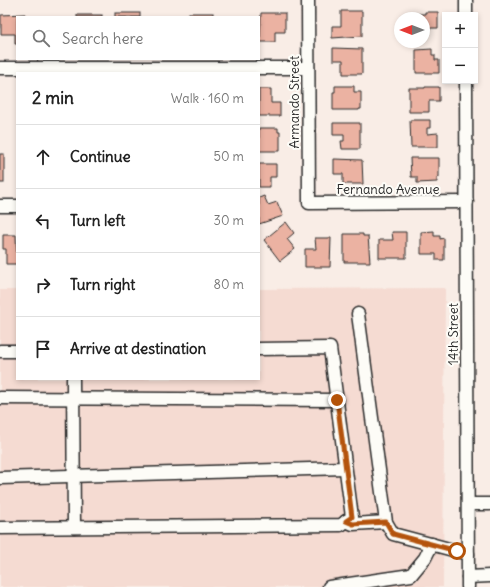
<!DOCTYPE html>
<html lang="en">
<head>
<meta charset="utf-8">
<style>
  body { margin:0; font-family:Delius,sans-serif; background:#f2f2f2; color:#222 }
  .controls { position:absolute; right:12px; top:12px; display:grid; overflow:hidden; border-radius:0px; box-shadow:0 2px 6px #0003 }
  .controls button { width:36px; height:36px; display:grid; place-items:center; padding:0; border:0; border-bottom:1px solid #e0e0e0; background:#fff; color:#222; font:20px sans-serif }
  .compass { position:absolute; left:394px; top:12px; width:36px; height:36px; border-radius:50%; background:#fff; box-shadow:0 2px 6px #0003; rotate:270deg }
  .stop { position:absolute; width:12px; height:12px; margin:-9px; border:3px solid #b45309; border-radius:50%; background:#fff }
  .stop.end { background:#b45309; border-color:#fff; box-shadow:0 1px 4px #0008 }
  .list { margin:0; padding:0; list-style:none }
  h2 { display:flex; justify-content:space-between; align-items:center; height:52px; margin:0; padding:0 16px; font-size:17px }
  h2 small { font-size:13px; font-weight:400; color:#767676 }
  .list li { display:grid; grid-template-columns:26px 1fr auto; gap:12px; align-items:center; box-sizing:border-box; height:64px; padding:0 16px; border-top:1px solid #e0e0e0 }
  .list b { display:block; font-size:15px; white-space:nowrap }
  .list em { font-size:13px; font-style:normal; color:#767676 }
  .icon { flex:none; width:22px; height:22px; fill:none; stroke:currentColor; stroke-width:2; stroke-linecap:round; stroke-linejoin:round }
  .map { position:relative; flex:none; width:490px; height:587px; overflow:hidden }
  .search { position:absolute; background:#fff; box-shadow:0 2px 6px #0003; left:16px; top:16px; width:244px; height:44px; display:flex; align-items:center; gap:10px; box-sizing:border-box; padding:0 14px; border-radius:0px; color:#767676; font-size:15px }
  .panel { position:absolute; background:#fff; box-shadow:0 2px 6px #0003; left:16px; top:72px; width:244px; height:308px; border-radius:0px }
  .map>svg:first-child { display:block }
  .built { fill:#f5dbd2 }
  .building { fill:#ebb2a2; stroke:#2b2b2b }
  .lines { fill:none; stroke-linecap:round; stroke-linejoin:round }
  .minor-casing { stroke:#2b2b2b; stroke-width:15 }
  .minor { stroke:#fdfcf7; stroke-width:12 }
  .route { stroke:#b45309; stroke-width:5 }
  .labels { text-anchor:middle; stroke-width:4; stroke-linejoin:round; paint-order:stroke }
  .street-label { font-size:13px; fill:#2b2b2b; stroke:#fdfcf7 }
</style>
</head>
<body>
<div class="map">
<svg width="490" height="587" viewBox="0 0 490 587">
  <rect width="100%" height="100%" fill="#f9ede6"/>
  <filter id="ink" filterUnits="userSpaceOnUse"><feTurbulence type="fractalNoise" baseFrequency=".025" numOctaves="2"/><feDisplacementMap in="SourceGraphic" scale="8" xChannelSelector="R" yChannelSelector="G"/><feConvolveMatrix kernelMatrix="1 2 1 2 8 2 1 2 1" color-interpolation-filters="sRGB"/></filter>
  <g filter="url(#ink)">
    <path class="built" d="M445,288l-2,299h-443v-297h17v89h242v-90z"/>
    <g class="building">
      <path d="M341,11h21v25l-30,2v-12h9z"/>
      <path d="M425,12h13v16h-11v10h-3v-20h-15v-4h16z"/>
      <rect x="115" y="13" width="25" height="4"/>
      <rect x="189" y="13" width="24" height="4"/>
      <path d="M261,13h24v19h-10v10h-15z"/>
      <path d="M25,14v3h-8v27h-2v-10h-14v-19z"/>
      <rect x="77" y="15" width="25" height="2"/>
      <path d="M333,48l29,1v25h-19v-14h-10z"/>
      <path d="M432,49v6h3v5h4v13h-23v-23z"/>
      <path d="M335,86h19v6h7v17h-2v1h-26v-18h2z"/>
      <path d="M425,87h14v14h-10v11h-20v-24h16z"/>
      <path d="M259,89h12v14h9v13h-21z"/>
      <path d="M410,120h20v8h-3v6l11,-1v14h-27z"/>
      <path d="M333,123h27v26h-18l-1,-8h3v-6h-11z"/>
      <path d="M259,128h19v4h2v19h-21z"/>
      <rect x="0" y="154" width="4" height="29"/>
      <path d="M410,158h29v19h-2v5l-20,1v-6h-6z"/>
      <path d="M334,159l28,1 1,24h-20v-10h-9z"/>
      <path d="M259,164h17v13h-6v10h-11z"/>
      <path d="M264,196l4,9 9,-3 6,14 -24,8v-26z"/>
      <path d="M286,222l8,11 -7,6 8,10 -15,12 -16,-21z"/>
      <path d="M434,231v5h6v3l4,-1v22h-8v-6h-15v-22z"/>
      <path d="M392,232h14v26h-27v-18h14z"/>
      <path d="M344,234h19v2h5l2,26h-26z"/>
      <path d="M3,235h13l1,29h-11v-15h-3z"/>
      <path d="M315,238h16l-1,29h-25v-18h11z"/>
    </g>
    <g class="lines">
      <defs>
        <g id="minor">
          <path d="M308,0l1,203 158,-1"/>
          <path d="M466,0v15"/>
          <path d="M0,68h308"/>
          <path d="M466,81l2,506"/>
          <path d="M0,206h17"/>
          <path d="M358,314l28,208 7,12 75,20"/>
          <path d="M0,351h17"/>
          <path d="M73,379l1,148"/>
          <path d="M0,398l337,2"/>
          <path d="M0,478l345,-10"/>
          <path d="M468,504h22"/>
          <path d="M346,521l7,3 33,-2"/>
          <path d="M0,528l341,-3 11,-8 -22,-169 -71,1"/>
          <path d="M468,577l22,-1"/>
          <path d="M329,587l82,-12 14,-17 7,-14"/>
        </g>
      </defs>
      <use href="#minor" class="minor-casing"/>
      <use href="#minor" class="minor"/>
    </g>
  </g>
  <g class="lines" filter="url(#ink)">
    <path class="route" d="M337,400l15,117 -6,4 7,3 33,-2 7,12 64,17"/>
  </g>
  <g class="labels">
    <g class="street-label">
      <text transform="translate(294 102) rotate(-90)" y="5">Armando Street</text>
      <text x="388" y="194">Fernando Avenue</text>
      <text transform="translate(453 334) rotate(-90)" y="5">14th Street</text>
    </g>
  </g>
</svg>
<div class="controls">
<button>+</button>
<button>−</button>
</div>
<svg class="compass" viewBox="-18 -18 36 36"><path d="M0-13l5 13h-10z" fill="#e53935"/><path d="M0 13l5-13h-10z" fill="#767676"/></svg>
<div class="stop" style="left:457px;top:551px"></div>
<div class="stop end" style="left:337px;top:400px"></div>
<div class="search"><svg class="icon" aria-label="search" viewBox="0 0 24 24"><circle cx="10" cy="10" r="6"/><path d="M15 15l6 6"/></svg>Search here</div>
<section class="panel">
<h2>2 min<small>Walk · 160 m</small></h2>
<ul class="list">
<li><svg class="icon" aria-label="ahead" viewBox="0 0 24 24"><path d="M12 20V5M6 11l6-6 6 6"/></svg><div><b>Continue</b></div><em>50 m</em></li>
<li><svg class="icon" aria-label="left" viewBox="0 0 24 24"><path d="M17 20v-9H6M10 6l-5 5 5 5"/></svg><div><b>Turn left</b></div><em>30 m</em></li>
<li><svg class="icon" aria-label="right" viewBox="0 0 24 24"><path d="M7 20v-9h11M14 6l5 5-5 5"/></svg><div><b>Turn right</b></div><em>80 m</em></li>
<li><svg class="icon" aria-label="arrive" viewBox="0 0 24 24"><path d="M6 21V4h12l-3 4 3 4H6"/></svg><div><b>Arrive at destination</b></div></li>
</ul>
</section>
</div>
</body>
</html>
